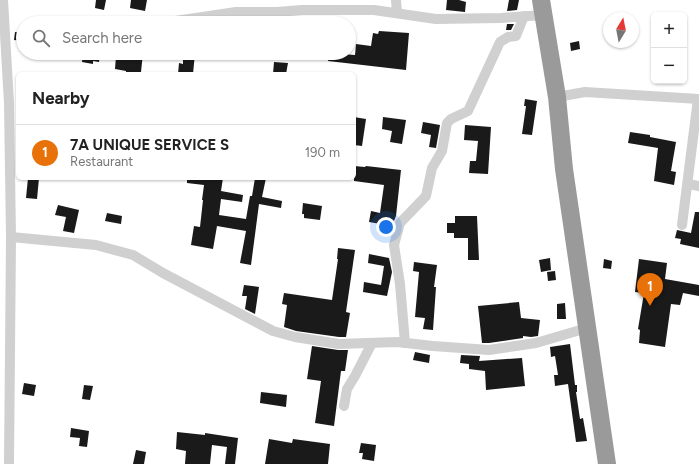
<!DOCTYPE html>
<html lang="en">
<head>
<meta charset="utf-8">
<style>
  body { margin:0; font-family:Figtree,sans-serif; background:#f2f2f2; color:#222 }
  .controls { position:absolute; right:12px; top:12px; display:grid; overflow:hidden; border-radius:6px; box-shadow:0 1px 3px #0004 }
  .controls button { width:36px; height:36px; display:grid; place-items:center; padding:0; border:0; border-bottom:1px solid #e0e0e0; background:#fff; color:#222; font:20px sans-serif }
  .compass { position:absolute; left:603px; top:12px; width:36px; height:36px; border-radius:50%; background:#fff; box-shadow:0 1px 3px #0004; rotate:10deg }
  .you { position:absolute; left:386px; top:227px; width:14px; height:14px; margin:-10px; border:3px solid #fff; border-radius:50%; background:#1a73e8; box-shadow:0 0 0 6px #1a73e833 }
  .badge { display:grid; place-items:center; width:26px; height:26px; border-radius:50%; background:#0b8043; color:#fff; font-size:13px; font-weight:700 }
  .pin { position:absolute; translate:-50% -33px; filter:drop-shadow(0 1px 2px #0008) }
  .pin::after { content:''; position:absolute; top:21px; width:14px; height:12px; background:inherit; clip-path:polygon(0 0,100% 0,50% 100%) }
  .list { margin:0; padding:0; list-style:none }
  h2 { display:flex; justify-content:space-between; align-items:center; height:52px; margin:0; padding:0 16px; font-size:17px }
  h2 small { font-size:13px; font-weight:400; color:#767676 }
  .list li { display:grid; grid-template-columns:26px 1fr auto; gap:12px; align-items:center; box-sizing:border-box; height:56px; padding:0 16px; border-top:1px solid #e0e0e0 }
  .list b { display:block; font-size:15px; white-space:nowrap }
  .list p { margin:0; font-size:13px; white-space:nowrap; color:#767676 }
  .list em { font-size:13px; font-style:normal; color:#767676 }
  .icon { flex:none; width:22px; height:22px; fill:none; stroke:currentColor; stroke-width:2; stroke-linecap:round; stroke-linejoin:round }
  .map { position:relative; flex:none; width:699px; height:464px; overflow:hidden }
  .search { position:absolute; background:#fff; box-shadow:0 1px 3px #0004; left:16px; top:16px; width:340px; height:44px; display:flex; align-items:center; gap:10px; box-sizing:border-box; padding:0 14px; border-radius:22px; color:#767676; font-size:15px }
  .panel { position:absolute; background:#fff; box-shadow:0 1px 3px #0004; left:16px; top:72px; width:340px; height:108px; border-radius:6px }
  .map>svg:first-child { display:block }
  .building { fill:#1a1a1a }
  .lines { fill:none; stroke-linecap:round; stroke-linejoin:round }
  .street { stroke:#d0d0d0; stroke-width:10 }
  .highway { stroke:#9a9a9a; stroke-width:18 }
</style>
</head>
<body>
<div class="map">
<svg width="699" height="464" viewBox="0 0 699 464">
  <rect width="100%" height="100%" fill="#fff"/>
  <g class="building">
    <path d="M96,0h10l-2,10 -9,-2z"/>
    <path d="M131,0h16l-2,11 -15,-3z"/>
    <path d="M447,0h12l7,2 -1,10 -19,-2z"/>
    <path d="M509,0h10l-2,10 -10,1z"/>
    <path d="M507,24h7l-3,6h-5z"/>
    <path d="M379,31l30,2 -3,37 -78,-9 1,-8 26,2 1,-11 15,2 2,-13 5,1z"/>
    <path d="M15,32l8,1v8l-9,-1z"/>
    <path d="M579,41l1,8 -9,2 -1,-8z"/>
    <path d="M83,53h17l-1,9 -6,-1v3l-11,-2z"/>
    <path d="M132,53h11l-2,19h-4l-1,2 -10,-1v-2l-11,-2 1,-13 16,2z"/>
    <path d="M183,53h12l-2,21h-15l1,-11 4,1z"/>
    <path d="M274,62l14,1 -2,11h-13z"/>
    <path d="M525,99l12,2 -5,34 -10,-1 4,-28h-2z"/>
    <path d="M354,117l12,2 -4,27 -8,-1z"/>
    <path d="M383,117l23,3 -4,24 -12,-2 2,-11 -10,-2z"/>
    <path d="M423,122l17,3 -4,23 -7,-1 2,-12 -10,-2z"/>
    <path d="M465,125l26,2 -3,47 -19,-1 1,-12h6l2,-20 -14,-1z"/>
    <path d="M630,132l20,3v2l26,5 -5,29 5,1 -2,13 -20,-4 4,-33 -30,-5z"/>
    <path d="M354,166l11,1 1,-1 35,4 -5,46 -4,10 -23,-4 2,-11 9,2 4,-28 -30,-4z"/>
    <path d="M28,178h11l-2,21 -11,-1z"/>
    <path d="M187,178h36l-2,13 22,4 -1,7 -21,-3 -2,16 27,4 4,-23h2l3,-18h11l-4,19 20,4 -1,7 -22,-4 -8,61 -11,-2 6,-32 -29,-5 -4,23 -22,-4 3,-19 6,1 3,-27h-1l2,-15 -17,-2z"/>
    <path d="M303,203l19,3 -2,14 -16,-2v-4h-2z"/>
    <path d="M58,205l21,5 -5,23 -11,-2 3,-14 -11,-2z"/>
    <path d="M695,212h4v36l-19,-4 1,-5 -6,-1 2,-8 14,3z"/>
    <path d="M107,213l15,3 -1,8 -16,-3z"/>
    <path d="M455,216h22l2,44h-11v-22h-14v-5h-7v-10h8z"/>
    <path d="M338,248l17,2 -9,62 4,1 -4,24h-7l-43,-6 -12,-4 3,-22 -5,-1 2,-11 48,7 6,-41h-1z"/>
    <path d="M369,254l20,4 3,14 -5,24 -24,-4 1,-10 17,3 3,-19 -16,-3z"/>
    <path d="M550,258l1,12 -10,2 -2,-12z"/>
    <path d="M604,259l8,2 -1,8 -8,-1z"/>
    <path d="M639,259l28,4 -2,16 34,6v11l-16,-3 -3,12 -9,-1 -6,43 -26,-4 1,-13 -2,-1 6,-36 -9,-1z"/>
    <path d="M414,262l23,3 -3,22h2l-3,43 -10,-1 2,-11 -10,-1 4,-45 -6,-1z"/>
    <path d="M555,271l1,9 -8,1 -1,-9z"/>
    <path d="M244,285l15,2 -4,27 -10,-5 2,-13h-5z"/>
    <path d="M519,302l2,16 19,2 -2,16 -7,1 -8,-1v2l-34,5h-7l-4,-37z"/>
    <path d="M565,303l1,16h-9v-15z"/>
    <path d="M570,344l5,41h2v7h-1l4,27 3,-1 4,23 -11,1 -8,-58 -13,2 -1,-11h4l-3,-19 -4,1 -1,-10z"/>
    <path d="M312,346l26,4h10l-3,21h-4l-7,55 -19,-3 6,-42 -14,-2z"/>
    <path d="M415,352l15,3 -1,8 -16,-3z"/>
    <path d="M461,355l19,1 -1,5 43,-3 3,28 -39,4 -1,-19 -16,-2v-5l-9,-1z"/>
    <path d="M24,383l12,2 -2,11 -12,-2z"/>
    <path d="M84,385l9,1 -3,14 -8,-1z"/>
    <path d="M261,392l26,3 -1,12 -26,-4z"/>
    <path d="M71,428l18,3 -2,16 -8,-1 1,-8 -10,-1z"/>
    <path d="M177,432l28,3v-2l33,5 -3,26h-10l2,-17 -15,-2 -2,19h-25l1,-13 -10,-2z"/>
    <path d="M269,439l23,4 1,-4 37,5 -2,20h-63z"/>
    <path d="M361,443l15,2 -2,16 -12,-2 1,-6h-4z"/>
    <path d="M136,450l10,2 -2,12h-11z"/>
  </g>
  <g class="lines">
    <g class="street">
      <path d="M3,0l6,103 2,134 -2,227"/>
      <path d="M396,0l1,13"/>
      <path d="M162,23l74,-11h41l25,-2h72l62,9 65,-1 42,-3"/>
      <path d="M557,97l28,-5 114,7"/>
      <path d="M688,184l11,2"/>
      <path d="M682,225l16,-126"/>
      <path d="M11,237l85,8 37,10 30,18 110,58 22,6 44,7 58,-2 36,4 56,4 47,-7 51,-15"/>
      <path d="M405,343l-5,-59 -6,-39 6,-22 26,-27 6,-28 10,-17 5,-28 4,-4 17,-8 32,-69 8,-5 8,-1 8,-20"/>
      <path d="M344,406l3,-17 8,-13 17,-33"/>
    </g>
    <path class="highway" d="M541,0l16,97 7,72 43,295"/>
  </g>
</svg>
<div class="controls">
<button>+</button>
<button>−</button>
</div>
<svg class="compass" viewBox="-18 -18 36 36"><path d="M0-13l5 13h-10z" fill="#e53935"/><path d="M0 13l5-13h-10z" fill="#767676"/></svg>
<div class="you"></div>
<div class="pin badge" style="left:650px;top:306px;background:#e8710a">1</div>
<div class="search"><svg class="icon" aria-label="search" viewBox="0 0 24 24"><circle cx="10" cy="10" r="6"/><path d="M15 15l6 6"/></svg>Search here</div>
<section class="panel">
<h2>Nearby<small></small></h2>
<ul class="list">
<li><span class="badge" style="background:#e8710a">1</span><div><b>7A UNIQUE SERVICE S</b><p>Restaurant</p></div><em>190 m</em></li>
</ul>
</section>
</div>
</body>
</html>
